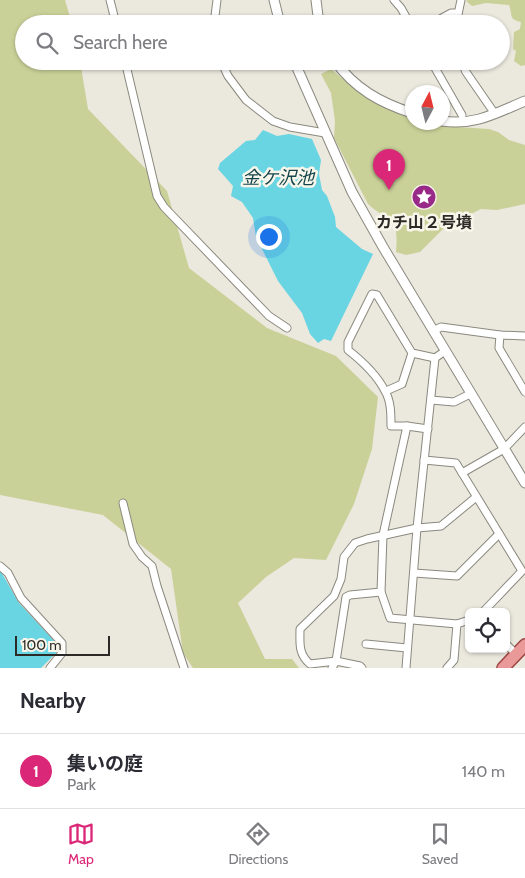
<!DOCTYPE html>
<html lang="en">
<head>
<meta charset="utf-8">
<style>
  body { margin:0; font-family:Cabin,"Noto Sans JP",sans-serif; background:#f7f7f7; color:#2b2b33 }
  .controls { position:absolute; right:15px; bottom:15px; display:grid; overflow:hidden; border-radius:8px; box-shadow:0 1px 4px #0004 }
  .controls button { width:45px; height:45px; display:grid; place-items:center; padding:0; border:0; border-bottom:1px solid #e1e1e2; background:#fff; color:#2b2b33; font:25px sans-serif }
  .compass { position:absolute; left:405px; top:85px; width:45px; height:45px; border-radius:50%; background:#fff; box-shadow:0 1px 4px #0004; rotate:7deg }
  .scale { position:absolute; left:15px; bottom:12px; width:95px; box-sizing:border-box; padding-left:5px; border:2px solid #2b2a26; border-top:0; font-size:14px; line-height:18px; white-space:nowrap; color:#2b2a26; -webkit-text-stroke:4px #f8f6eb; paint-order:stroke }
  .you { position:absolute; left:268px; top:236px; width:18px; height:18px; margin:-12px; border:4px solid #fff; border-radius:50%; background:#1a73e8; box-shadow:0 0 0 8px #1a73e833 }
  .badge { display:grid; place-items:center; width:32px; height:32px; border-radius:50%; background:#db2777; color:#fff; font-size:16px; font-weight:700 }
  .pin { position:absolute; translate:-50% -41px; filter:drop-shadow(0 1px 2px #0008) }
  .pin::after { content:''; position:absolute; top:26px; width:18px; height:15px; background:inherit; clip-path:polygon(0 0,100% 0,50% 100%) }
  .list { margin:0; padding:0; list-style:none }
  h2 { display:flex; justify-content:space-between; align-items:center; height:65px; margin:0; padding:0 20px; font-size:21px }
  h2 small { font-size:16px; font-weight:400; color:#7c7c81 }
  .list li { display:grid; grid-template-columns:32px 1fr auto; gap:15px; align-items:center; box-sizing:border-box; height:75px; padding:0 20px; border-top:1px solid #e1e1e2 }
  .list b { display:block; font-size:19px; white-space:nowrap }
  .list p { margin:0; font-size:16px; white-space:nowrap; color:#7c7c81 }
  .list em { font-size:16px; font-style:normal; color:#7c7c81 }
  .icon { flex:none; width:28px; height:28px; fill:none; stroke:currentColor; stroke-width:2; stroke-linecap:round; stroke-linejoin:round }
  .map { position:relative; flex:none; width:525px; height:668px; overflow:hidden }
  .search { position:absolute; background:#fff; box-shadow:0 1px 4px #0004; left:15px; right:15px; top:15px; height:55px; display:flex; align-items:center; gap:12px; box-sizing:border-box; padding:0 18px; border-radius:28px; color:#7c7c81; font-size:19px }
  .sheet { height:140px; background:#fff }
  nav { display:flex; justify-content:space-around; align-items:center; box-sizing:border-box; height:70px; border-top:1px solid #e1e1e2; background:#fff; font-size:14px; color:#7c7c81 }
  nav a { display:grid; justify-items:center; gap:2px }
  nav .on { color:#db2777 }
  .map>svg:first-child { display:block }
  .green { fill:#cad198 }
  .water { fill:#69d4e2 }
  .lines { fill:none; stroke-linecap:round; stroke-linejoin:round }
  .minor-casing { stroke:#8b897f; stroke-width:9 }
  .tertiary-casing { stroke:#8b897f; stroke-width:11 }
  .primary-casing { stroke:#9d4744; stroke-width:14 }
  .minor { stroke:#fff; stroke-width:7 }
  .tertiary { stroke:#fff; stroke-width:9 }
  .primary { stroke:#e99a98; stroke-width:11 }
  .labels { text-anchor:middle; stroke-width:5; stroke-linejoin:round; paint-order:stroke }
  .poi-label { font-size:16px; font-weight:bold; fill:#2b2a26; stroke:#f8f6eb }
  .water-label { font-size:18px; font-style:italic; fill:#14454b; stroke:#f8f6eb }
</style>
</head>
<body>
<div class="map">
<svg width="525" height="668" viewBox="0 0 525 668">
  <rect width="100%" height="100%" fill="#ebe8de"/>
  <g class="green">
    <path d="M0,0h65l7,24h-48v37h56l8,48 79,82 22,77 78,60 69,28 42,41 -6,52 -18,55 -28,56 -32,-2 -28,19 -28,26 27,56h27l7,9h-106l-10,-15 -12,-84 -68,-54 -103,-20z"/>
    <path d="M468,0h57v65l-4,1 -7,-5 2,-10 -3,-2 1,-17 6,-3 1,-7c-13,-3 -8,-7 -12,-17l-23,-2 -14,3 -6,-5z"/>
    <path d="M331,69l24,20 24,15 33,13v5l19,1 27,4 31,2 9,3 11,8 16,5v59l-28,6 -16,-1 -36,18 -25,25 -14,3 -10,-3c3,-38 -5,-27 -28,-48l-34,-66 1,-17 -4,-28 -10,-19z"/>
  </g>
  <g class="water">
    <path d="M263,130l14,6 12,-2 23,5 9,21 -2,14 3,16 5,6 8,21 1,10 26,22 11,5 -42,87 -7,-2 -6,4 -8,-9 -8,-21 -24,-32 -22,-44 -3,-19 -11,-16 -11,-6 2,-10 -15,-17 2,-6 26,-22 9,-1z"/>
    <path d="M0,570l19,33 40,43 -2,6 -16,16h-41z"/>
  </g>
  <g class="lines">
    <defs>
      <g id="minor">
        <path d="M110,0l6,24"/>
        <path d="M394,0l7,8 9,16"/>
        <path d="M214,24l3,-24"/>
        <path d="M431,24l20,-11h7"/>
        <path d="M456,24l5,-24"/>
        <path d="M125,61l32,135 7,11 105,109 18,12"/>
        <path d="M221,61l7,15 18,24 27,21 17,6 35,6"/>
        <path d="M431,61l31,54"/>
        <path d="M461,61l5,11 29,42"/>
        <path d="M433,331l8,-4 59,8 25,1"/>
        <path d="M500,335l-1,13 26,44"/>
        <path d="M435,358l-23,-5 -35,-58 -5,-1 -24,48v8c14,11 29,25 37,41 6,10 6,23 6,35h16l-24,109 -2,57 9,26 67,6"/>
        <path d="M386,391l16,-7 10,-31"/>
        <path d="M431,400l23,2 16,-8"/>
        <path d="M407,426l21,3"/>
        <path d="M424,460l32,3 66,108 -39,41"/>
        <path d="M462,473l42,-24 21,-22"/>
        <path d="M123,503l10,41 9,13 10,9 5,20 27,82"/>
        <path d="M0,566l8,7 13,25 41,45v10l-12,15"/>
        <path d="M414,573l43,3 42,-42"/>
        <path d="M366,644l41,4"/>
        <path d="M506,644l10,10"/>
        <path d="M332,668l4,-7 10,-64 4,-2 31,-3"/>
        <path d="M362,668l-2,-2 -24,-5 -26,3c-12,-10 -10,-21 -10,-35l34,-33 7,-17 3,-22 11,-14 12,-4 50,-11 24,-2 34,-28"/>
        <path d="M406,668l11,-140 18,-170 10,-7"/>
        <path d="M447,668l7,-8 3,-36 12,-4"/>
      </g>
      <g id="tertiary">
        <path d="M274,0l6,24"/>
        <path d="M316,0l3,24"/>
        <path d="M294,61l58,131 31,55 142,236"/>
        <path d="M335,61c20,28 46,42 77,52"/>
        <path d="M442,121c33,5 54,-8 83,-20"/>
      </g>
      <path id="primary" d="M503,668l22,-23"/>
    </defs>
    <use href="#minor" class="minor-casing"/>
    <use href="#tertiary" class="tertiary-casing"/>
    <use href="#primary" class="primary-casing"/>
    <use href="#minor" class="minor"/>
    <use href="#tertiary" class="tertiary"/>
    <use href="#primary" class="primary"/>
  </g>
  <defs>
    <symbol id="sight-disc" viewBox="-11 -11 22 22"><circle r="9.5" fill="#992988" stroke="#f8f6eb"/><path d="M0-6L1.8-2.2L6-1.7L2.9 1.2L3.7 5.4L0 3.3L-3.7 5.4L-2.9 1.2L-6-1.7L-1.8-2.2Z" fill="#fff"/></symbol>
  </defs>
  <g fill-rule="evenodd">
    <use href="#sight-disc" x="410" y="183" width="28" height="28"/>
  </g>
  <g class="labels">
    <g class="poi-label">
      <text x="424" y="228">カチ山２号墳</text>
    </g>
    <g class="water-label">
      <text x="278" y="184">金ケ沢池</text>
    </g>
  </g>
</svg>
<div class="controls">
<button><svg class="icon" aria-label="locate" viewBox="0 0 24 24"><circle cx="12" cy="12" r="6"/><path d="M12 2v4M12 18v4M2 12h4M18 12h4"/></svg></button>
</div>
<svg class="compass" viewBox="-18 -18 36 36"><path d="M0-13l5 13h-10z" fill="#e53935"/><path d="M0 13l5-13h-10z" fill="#7c7c81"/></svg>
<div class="scale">100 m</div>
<div class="you"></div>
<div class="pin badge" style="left:389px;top:190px">1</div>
<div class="search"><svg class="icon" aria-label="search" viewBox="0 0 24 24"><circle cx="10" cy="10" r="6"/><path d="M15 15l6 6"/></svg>Search here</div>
</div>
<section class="sheet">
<h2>Nearby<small></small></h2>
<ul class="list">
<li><span class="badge">1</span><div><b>集いの庭</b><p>Park</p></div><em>140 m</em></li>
</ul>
</section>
<nav>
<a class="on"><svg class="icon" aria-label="map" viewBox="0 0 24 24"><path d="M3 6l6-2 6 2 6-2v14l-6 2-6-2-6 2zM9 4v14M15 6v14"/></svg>Map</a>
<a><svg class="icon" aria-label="directions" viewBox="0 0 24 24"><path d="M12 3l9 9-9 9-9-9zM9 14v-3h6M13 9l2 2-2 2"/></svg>Directions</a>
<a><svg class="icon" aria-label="saved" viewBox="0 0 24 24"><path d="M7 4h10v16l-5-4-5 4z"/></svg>Saved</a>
</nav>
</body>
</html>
